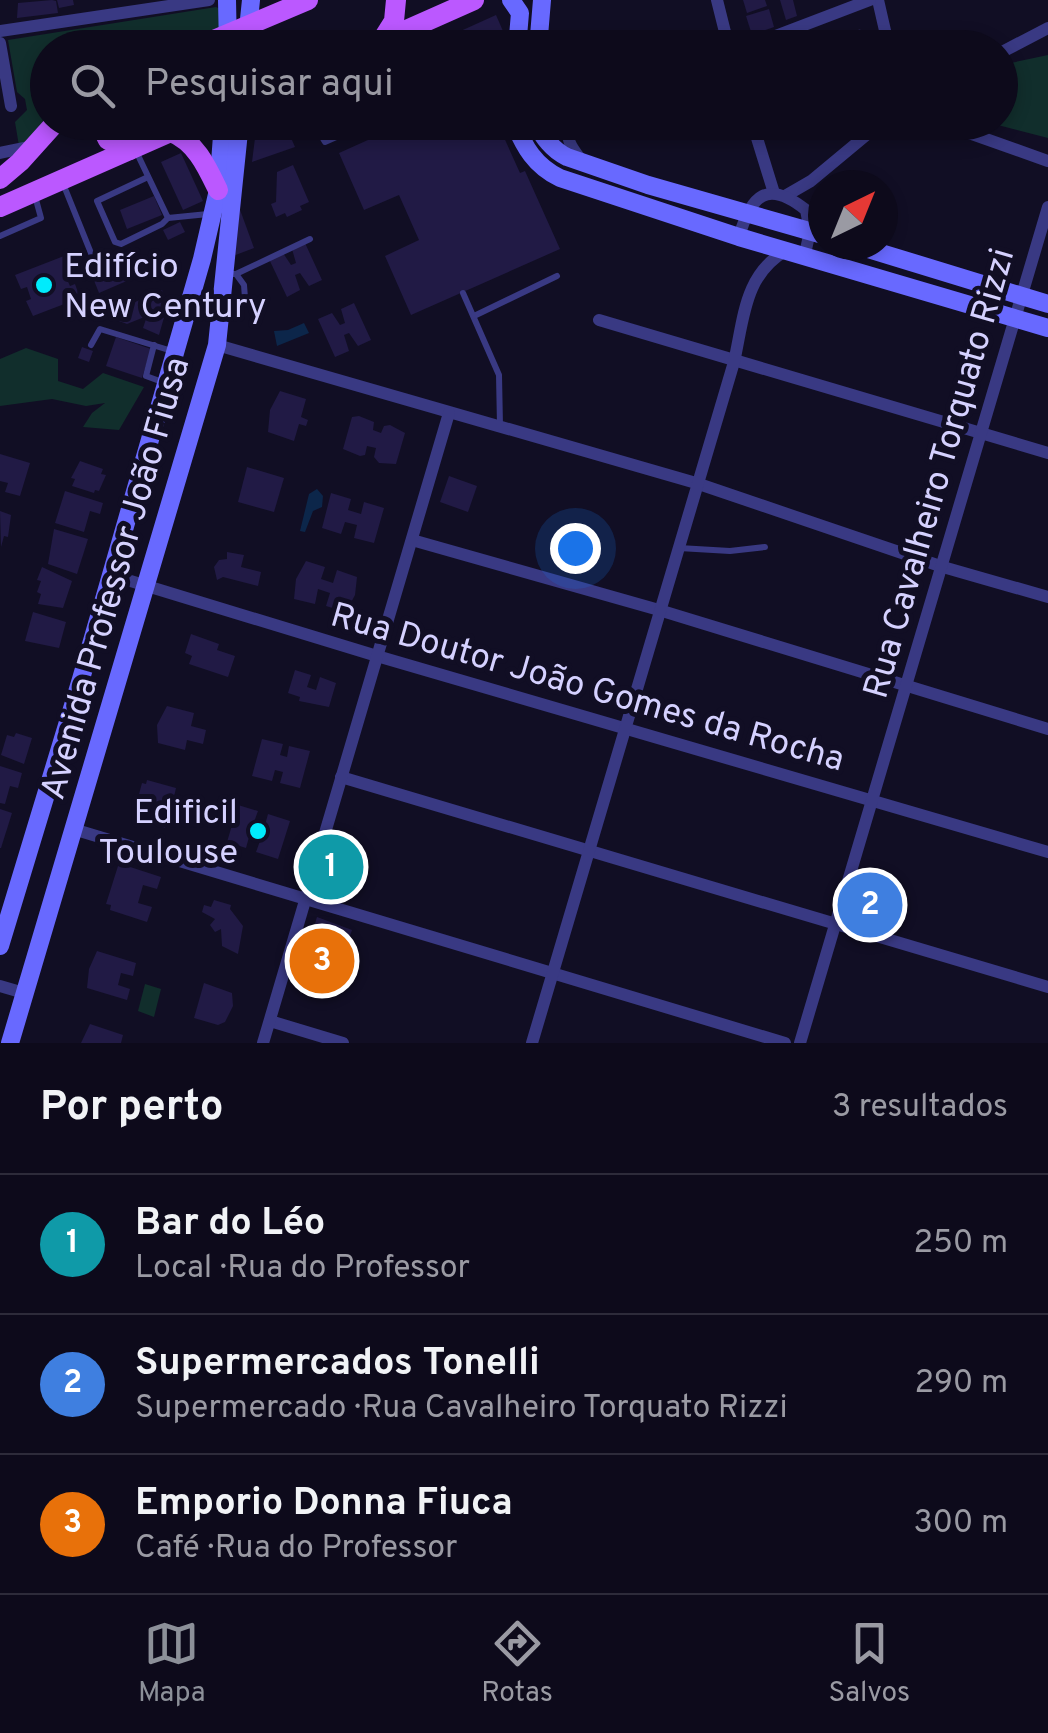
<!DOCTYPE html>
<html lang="pt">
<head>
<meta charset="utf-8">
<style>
  body { margin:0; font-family:Overpass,sans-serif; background:#161324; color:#f1f3f6 }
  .compass { position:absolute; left:808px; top:170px; width:90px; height:90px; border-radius:50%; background:#0d0a1b; box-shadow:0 5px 15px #0003; rotate:43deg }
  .you { position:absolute; left:575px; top:548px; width:35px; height:35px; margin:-25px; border:8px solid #fff; border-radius:50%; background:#1a73e8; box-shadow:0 0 0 15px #1a73e833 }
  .badge { display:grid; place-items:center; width:65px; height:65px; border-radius:50%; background:#8c9099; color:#fff; font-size:32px; font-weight:700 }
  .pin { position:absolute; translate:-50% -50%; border:5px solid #fff; box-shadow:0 2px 10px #0006 }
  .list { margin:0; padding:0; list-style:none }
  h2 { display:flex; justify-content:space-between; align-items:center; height:130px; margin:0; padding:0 40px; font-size:42px }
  h2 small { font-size:32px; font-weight:400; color:#9a9aa3 }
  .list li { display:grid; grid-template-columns:65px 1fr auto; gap:30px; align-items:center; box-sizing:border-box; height:140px; padding:0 40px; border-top:2px solid #2d2b3a }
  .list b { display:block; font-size:38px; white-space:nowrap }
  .list p { margin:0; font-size:32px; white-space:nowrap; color:#9a9aa3 }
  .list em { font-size:32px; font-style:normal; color:#9a9aa3 }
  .icon { flex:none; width:55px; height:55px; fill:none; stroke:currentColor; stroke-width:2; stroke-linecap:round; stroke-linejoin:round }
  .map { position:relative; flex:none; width:1048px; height:1043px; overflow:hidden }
  .search { position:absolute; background:#0d0a1b; box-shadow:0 5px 15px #0003; left:30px; right:30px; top:30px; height:110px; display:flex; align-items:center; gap:25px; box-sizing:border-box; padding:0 35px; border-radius:55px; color:#9a9aa3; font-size:38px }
  .sheet { height:550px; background:#0d0a1b }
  nav { display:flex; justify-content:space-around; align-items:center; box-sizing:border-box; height:140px; border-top:2px solid #2d2b3a; background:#0d0a1b; font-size:28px; color:#9a9aa3 }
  nav a { display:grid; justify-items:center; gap:5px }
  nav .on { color:#8c9099 }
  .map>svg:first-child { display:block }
  .green { fill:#112e2c }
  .water { fill:#0c264a }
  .building { fill:#211a45 }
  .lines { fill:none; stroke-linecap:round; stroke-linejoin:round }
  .lane { stroke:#393983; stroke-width:6 }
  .street { stroke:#393983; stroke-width:12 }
  .secondary { stroke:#6869ff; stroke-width:18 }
  .primary { stroke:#bb58ff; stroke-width:20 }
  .poi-dot { fill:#00ebfc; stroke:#110e24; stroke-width:4 }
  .labels { text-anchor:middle; stroke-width:10; stroke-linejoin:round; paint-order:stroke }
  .poi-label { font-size:35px; fill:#d5d1ff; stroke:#110e24; text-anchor:start }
  .street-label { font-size:35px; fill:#d5d1ff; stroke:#110e24 }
</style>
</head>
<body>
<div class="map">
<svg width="1048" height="1043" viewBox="0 0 1048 1043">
  <rect width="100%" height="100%" fill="#110e24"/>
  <g class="green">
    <path d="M216,7l11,5 -2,10 -9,8 -40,17 -128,1c-1,43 11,72 -29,98l-4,-24 12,-12 -2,-11 -8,-7 -9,-52z"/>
    <path d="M1048,55v83l-58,-15 10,-1 1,-57z"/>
    <path d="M26,348l32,11v22l25,8 20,-16 41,14 -25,43 -36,-3 9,-14 13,-10 -19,3 -34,-7 -52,7v-47z"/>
    <path d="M145,984l16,5 -7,28 -16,-6z"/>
  </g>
  <g class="water">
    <path d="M304,323l5,10 -32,13 -3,-15 14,-1z"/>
    <path d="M317,489l6,7 -1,11 -9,4 -8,21 -5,-1 9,-37z"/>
  </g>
  <g class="building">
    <path d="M52,0l4,1 2,12 -41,5 1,-15z"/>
    <path d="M57,0h16l1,5 -15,3z"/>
    <path d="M743,0h22l2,6 -20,7z"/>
    <path d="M780,0h13l4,16 -11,4z"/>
    <path d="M769,9l5,18 -22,8 -6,-19z"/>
    <path d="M496,15l10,23 -1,10h-82z"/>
    <path d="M860,29l8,15 -1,4h-45z"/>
    <path d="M257,122h27l11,25 -43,15z"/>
    <path d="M408,122h89l23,51 5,-2 35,78 -149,66 -26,-59 34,-16 -20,-45 -35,15 -25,-57z"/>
    <path d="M181,153l22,48 -20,9 -22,-48z"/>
    <path d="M293,165l16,37 -9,4 2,4 -15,7 -2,-4 -9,4 -5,-13 5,-2 1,-30z"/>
    <path d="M154,196l8,19 -35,14 -7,-19z"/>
    <path d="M239,207l15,41 -21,8z"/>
    <path d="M180,222l5,10 -17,8 -5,-10z"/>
    <path d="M305,243l17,37 -13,6 -9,-13 -5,2 5,15 -13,7 -18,-38 14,-6 8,12 5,-2 -4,-14z"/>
    <path d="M64,256l6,15 -6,2 6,13 5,-2 5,14 -47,18 -7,-15 5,-2 -4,-12 -6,2 -6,-14z"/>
    <path d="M122,265l7,15 -30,13 -6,-15z"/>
    <path d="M162,290l7,16 -13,5 9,3 -6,21 -16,-7 4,-12 -20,8 -8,-3 -4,-10z"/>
    <path d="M354,303l17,37 -13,6 -9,-13 -5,2 5,16 -14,6 -17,-38 14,-6 8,12 5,-2 -4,-14z"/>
    <path d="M116,337l35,12 -9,29 -36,-12z"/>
    <path d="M82,347l11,4 -4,11 -11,-4z"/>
    <path d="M280,391l26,8 -5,18 7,3 -2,6 -7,-2 -5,17 -26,-9 2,-22z"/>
    <path d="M359,416l15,6 -1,8 8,3 3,-7 6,-1 15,8 -9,31 -17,-1 -5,-6 2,-9 -9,-2 -2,9 -5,1 -17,-7 9,-32z"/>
    <path d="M0,454l30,9 -10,33 -15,-4 3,-9 -8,-2z"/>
    <path d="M80,461l23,8 -2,5 5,1 -7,16 -4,-1 -1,3 -22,-7 3,-7 -4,-1z"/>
    <path d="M247,467l37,11 -10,34 -36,-10z"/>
    <path d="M449,476l28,10 -9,26 -28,-10z"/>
    <path d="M65,491l38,12 -3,11 -10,-3 -6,21 -29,-9z"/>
    <path d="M331,493l20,6 -3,11 13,4 3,-12 20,6 -10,35 -20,-5 3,-13 -12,-3 -4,12 -19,-6z"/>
    <path d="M0,511l11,4 -3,22 -4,-1 -3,11z"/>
    <path d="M54,529l34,10 -11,35 -29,-10z"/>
    <path d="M227,552l17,3 -3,12 20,5 -3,14 -35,-9 -6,3 -3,-13 5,-7 8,-1z"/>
    <path d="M306,561l19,6 -4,12 12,4 4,-13 20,7 -2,18 -9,17 -20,-6 4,-13 -12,-4 -3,15 -21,-5 2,-20z"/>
    <path d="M42,567l30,14 -9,27 -25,-4 3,-10 -4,-2 4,-11 -4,-1z"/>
    <path d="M33,612l33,10 -7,26 -34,-7z"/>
    <path d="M191,634l28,10 -2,6 18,6 -7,21 -39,-13 3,-8 -7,-3z"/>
    <path d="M295,670l16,5 -4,12 9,3 4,-13 16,6 -7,24 -30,-6 1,-4 -12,-4z"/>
    <path d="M167,706l27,7 -3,13 15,4 -3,14 -16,-4 -2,10 -27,-7 -1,-18z"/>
    <path d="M16,733l16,5 -8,26 -23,-9 6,-20 7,2z"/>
    <path d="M262,739l21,5 -3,11 7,2 2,-11 21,5 -10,37 -20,-5 3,-11 -8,-2 -3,11 -20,-5z"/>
    <path d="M0,766l22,7 -4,15 -8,-2 -5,18 -5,-1z"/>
    <path d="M147,780l29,8 -3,13 13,4 -3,13 -14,-4 -4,14 -29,-8 1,-5 -3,-2 8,-30 4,1z"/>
    <path d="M238,805l20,6 -4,11 11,3 3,-11 22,7 -12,38 -22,-7 4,-11 -11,-4 -3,11 -19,-6z"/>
    <path d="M0,809l12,4 -11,35h-1z"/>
    <path d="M327,854l14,3 -10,41 -17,-4z"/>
    <path d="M124,865l37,12 -4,12 -14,-4 -5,18 14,4 -5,15 -37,-12 1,-5 -5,-1 12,-38z"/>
    <path d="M214,900l17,5 -1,4 13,17 -5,28 -16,-8 -1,-17 -6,3 -5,-7 5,-6 -13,-7 2,-7 7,2z"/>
    <path d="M317,917l35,13 -16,46 -33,-13z"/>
    <path d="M97,951l39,12 -3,13 -12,-3 -3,12 12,4 -3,11 -40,-12 2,-19z"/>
    <path d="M204,983l28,10 1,13 -8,16 -7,3 -24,-7z"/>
    <path d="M90,1024l33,11 -2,8h-40z"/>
  </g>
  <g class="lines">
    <g class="lane">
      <path d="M313,122l12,20 34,-15 2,-5"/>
      <path d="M135,149l33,69 40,-4"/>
      <path d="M148,177l-51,24 18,41 6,2 41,-20 6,-6"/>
      <path d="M62,181l33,82"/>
      <path d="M0,236l41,-18 -6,-22"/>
      <path d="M236,274l74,-35"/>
      <path d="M463,293l36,82 1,51"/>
      <path d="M225,315l20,-17 -1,-13 -8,-11h-4"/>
      <path d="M474,316l83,-40"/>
      <path d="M91,345l9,-16 72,22"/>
      <path d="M154,345l-8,31 19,7"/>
      <path d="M679,548l51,3 35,-4"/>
    </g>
    <g class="street">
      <path d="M717,0l12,48"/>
      <path d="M878,0l11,48"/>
      <path d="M0,31l209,-31"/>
      <path d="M0,43l11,63"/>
      <path d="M744,48l126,-48"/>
      <path d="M1000,53l48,-25"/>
      <path d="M570,122c-6,17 2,26 12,39"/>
      <path d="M752,122l22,71"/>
      <path d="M938,122l110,39"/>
      <path d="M0,153l33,-7"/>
      <path d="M785,196l26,-15 71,-59"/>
      <path d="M739,237c12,-42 28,-58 67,-27l4,21 -5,23"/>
      <path d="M599,320l449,133"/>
      <path d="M217,345l479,138 247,84 105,30"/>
      <path d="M412,540l247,70 389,119"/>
      <path d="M111,575l266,81 671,196"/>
      <path d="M341,777l707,210"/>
      <path d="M73,829l712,214"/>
      <path d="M0,986l24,7"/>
      <path d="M270,1021l73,22"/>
      <path d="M263,1043l186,-630"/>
      <path d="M532,1043l202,-681c10,-44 10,-88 53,-112"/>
      <path d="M800,1043l248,-836"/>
    </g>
    <g class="secondary">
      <path d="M227,0l1,48"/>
      <path d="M511,0l9,13 -3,35"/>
      <path d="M246,48l5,-48"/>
      <path d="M538,48l4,-48"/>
      <path d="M514,122c10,25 21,44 46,56l179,59 309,91"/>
      <path d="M535,122c8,15 17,28 32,35l81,28 175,50"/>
      <path d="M855,245l193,59"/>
      <path d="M0,946l81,-267 121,-420 16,-69 5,-68"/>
      <path d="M10,1043l207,-698 23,-223"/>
    </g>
    <g class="primary">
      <path d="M382,40l12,-19 2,-21"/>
      <path d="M195,48l113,-48"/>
      <path d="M366,48l108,-48"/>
      <path d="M99,122l9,18 22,10"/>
      <path d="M171,132c25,10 36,35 47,58"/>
      <path d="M0,179l20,-17 36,-40"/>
      <path d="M0,207l193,-85"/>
    </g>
  </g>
  <g class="poi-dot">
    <circle cx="44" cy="285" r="10"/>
    <circle cx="258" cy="831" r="10"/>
  </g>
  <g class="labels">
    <g class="poi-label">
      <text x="64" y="277">Edifício<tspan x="64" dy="40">New Century</tspan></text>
      <text x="238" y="823" text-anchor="end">Edificil<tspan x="238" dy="40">Toulouse</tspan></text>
    </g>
    <g class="street-label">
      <text transform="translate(938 473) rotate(-74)" y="12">Rua Cavalheiro Torquato Rizzi</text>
      <text transform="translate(114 578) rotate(-74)" y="12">Avenida Professor João Fiusa</text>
      <text transform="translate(588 686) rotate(16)" y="12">Rua Doutor João Gomes da Rocha</text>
    </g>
  </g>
</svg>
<svg class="compass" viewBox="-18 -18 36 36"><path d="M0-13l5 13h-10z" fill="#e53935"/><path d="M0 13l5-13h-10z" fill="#9a9aa3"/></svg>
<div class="you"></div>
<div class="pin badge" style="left:331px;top:867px;background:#0f9aa8">1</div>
<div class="pin badge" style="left:870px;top:905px;background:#3f7fe0">2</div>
<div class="pin badge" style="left:322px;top:961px;background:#e8710a">3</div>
<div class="search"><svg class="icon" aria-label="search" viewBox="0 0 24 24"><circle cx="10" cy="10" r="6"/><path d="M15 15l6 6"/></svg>Pesquisar aqui</div>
</div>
<section class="sheet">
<h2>Por perto<small>3 resultados</small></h2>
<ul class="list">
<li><span class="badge" style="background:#0f9aa8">1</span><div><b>Bar do Léo</b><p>Local · Rua do Professor</p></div><em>250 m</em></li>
<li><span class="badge" style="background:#3f7fe0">2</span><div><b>Supermercados Tonelli</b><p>Supermercado · Rua Cavalheiro Torquato Rizzi</p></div><em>290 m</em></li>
<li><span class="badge" style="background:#e8710a">3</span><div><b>Emporio Donna Fiuca</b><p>Café · Rua do Professor</p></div><em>300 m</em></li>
</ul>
</section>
<nav>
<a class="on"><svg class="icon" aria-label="map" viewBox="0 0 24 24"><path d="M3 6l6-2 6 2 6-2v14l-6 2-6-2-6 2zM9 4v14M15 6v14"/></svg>Mapa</a>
<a><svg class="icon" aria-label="directions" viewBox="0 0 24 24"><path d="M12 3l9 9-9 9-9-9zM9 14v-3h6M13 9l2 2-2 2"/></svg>Rotas</a>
<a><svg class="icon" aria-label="saved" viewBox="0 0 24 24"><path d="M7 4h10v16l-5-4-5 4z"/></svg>Salvos</a>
</nav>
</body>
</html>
